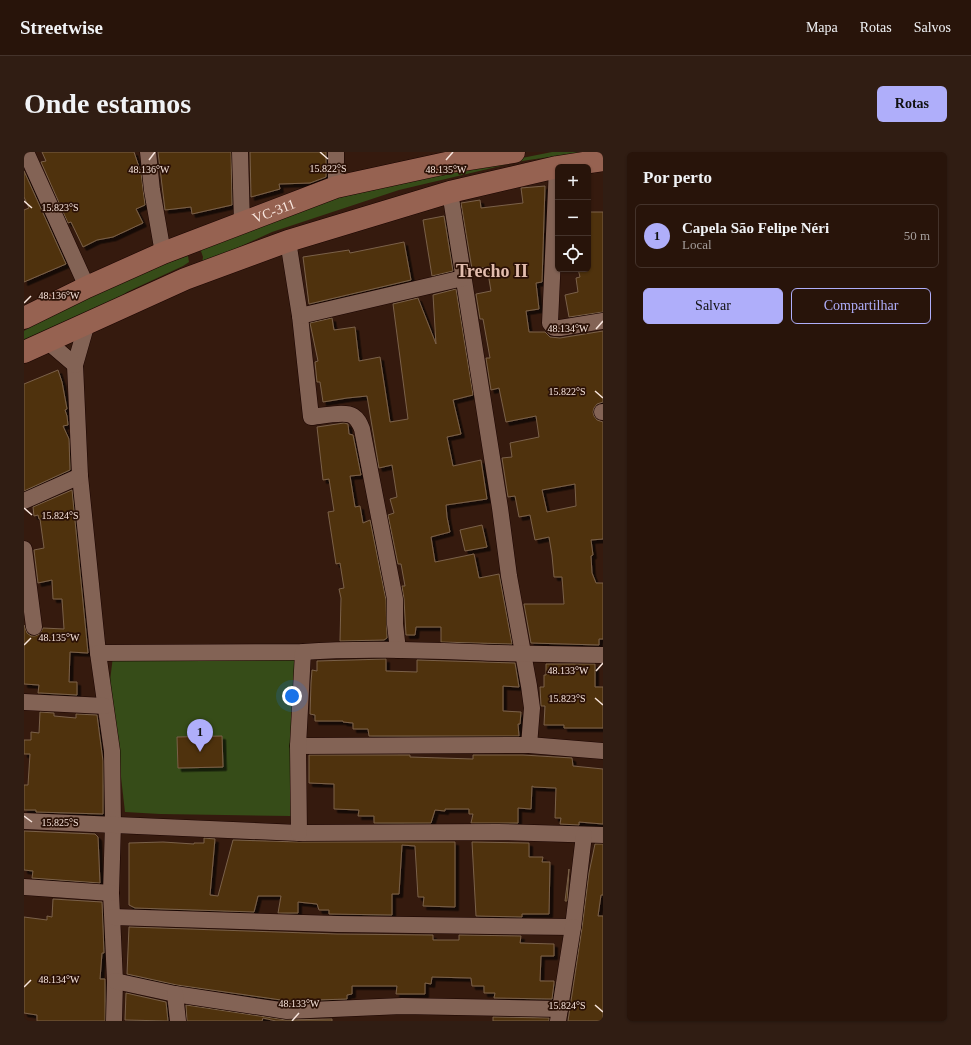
<!DOCTYPE html>
<html lang="pt">
<head>
<meta charset="utf-8">
<style>
  body { margin:0; font-family:"Times New Roman",serif; background:#301d13; color:#f1f3f6 }
  .controls { position:absolute; right:12px; top:12px; display:grid; overflow:hidden; border-radius:6px; box-shadow:0 1px 3px #0004 }
  .controls button { width:36px; height:36px; display:grid; place-items:center; padding:0; border:0; border-bottom:1px solid #44332b; background:#28140a; color:#f1f3f6; font:20px sans-serif }
  .you { position:absolute; left:268px; top:544px; width:14px; height:14px; margin:-10px; border:3px solid #fff; border-radius:50%; background:#1a73e8; box-shadow:0 0 0 6px #1a73e833 }
  .badge { display:grid; place-items:center; width:26px; height:26px; border-radius:50%; background:#afaefa; color:#111; font-size:13px; font-weight:700 }
  .pin { position:absolute; translate:-50% -33px; filter:drop-shadow(0 1px 2px #0008) }
  .pin::after { content:''; position:absolute; top:21px; width:14px; height:12px; background:inherit; clip-path:polygon(0 0,100% 0,50% 100%) }
  .list { margin:0; padding:0; list-style:none }
  h2 { display:flex; justify-content:space-between; align-items:center; height:52px; margin:0; padding:0 16px; font-size:17px }
  h2 small { font-size:13px; font-weight:400; color:#a59e9c }
  .list li { display:grid; grid-template-columns:26px 1fr auto; gap:12px; align-items:center; box-sizing:border-box; height:64px; margin:0 8px 8px; padding:0 8px; border:1px solid #44332b; border-radius:6px }
  .list b { display:block; font-size:15px; white-space:nowrap }
  .list p { margin:0; font-size:13px; white-space:nowrap; color:#a59e9c }
  .list em { font-size:13px; font-style:normal; color:#a59e9c }
  .actions { display:flex; gap:8px; padding:12px 16px }
  .actions a { flex:1; padding:9px 0; border:1px solid #afaefa; border-radius:6px; text-align:center; font-size:14px; color:#afaefa }
  .actions .main { background:#afaefa; color:#111 }
  .icon { flex:none; width:22px; height:22px; fill:none; stroke:currentColor; stroke-width:2; stroke-linecap:round; stroke-linejoin:round }
  .map { position:relative; flex:none; width:579px; height:869px; overflow:hidden; border-radius:6px }
  header { display:flex; align-items:center; gap:24px; box-sizing:border-box; height:56px; padding:0 20px; background:#28140a; border-bottom:1px solid #44332b }
  header strong { font-size:19px }
  nav { display:flex; gap:22px; margin-inline-start:auto; font-size:14px }
  .intro { display:flex; align-items:center; justify-content:space-between; box-sizing:border-box; height:96px; padding:0 24px }
  h1 { margin:0; font-size:28px }
  .button { padding:10px 18px; border-radius:6px; background:#afaefa; color:#111; font-size:14px; font-weight:700 }
  main { display:flex; gap:24px; padding:0 24px }
  aside { flex:1; background:#28140a; border-radius:6px; box-shadow:0 1px 3px #0004 }
  .map>svg:first-child { display:block }
  .green { fill:#364c18 }
  .building { fill:#50310e; stroke:#7a6149; fill-rule:evenodd; filter:url(#shadow) }
  .lines { fill:none; stroke-linecap:round; stroke-linejoin:round }
  .street-casing { stroke:#1b0400; stroke-width:17 }
  .secondary-casing { stroke:#1b0400; stroke-width:23 }
  .street { stroke:#836355; stroke-width:16 }
  .secondary { stroke:#966251; stroke-width:22 }
  .ticks { fill:none; stroke:#f8e5dd; stroke-width:1.5 }
  .labels { text-anchor:middle; stroke-width:3.5; stroke-linejoin:round; paint-order:stroke }
  .street-label { font-size:14px; fill:#f8e5dd; stroke:#2b1106 }
  .district-label { font-size:18px; font-weight:bold; fill:#e2bdae; stroke:#2b1106 }
  .ticks-label { font-size:10px; text-anchor:middle; fill:#f8e5dd; stroke:#2b1106; stroke-width:3.5; stroke-linejoin:round; paint-order:stroke }
</style>
</head>
<body>
<header>
<strong>Streetwise</strong>
<nav><a>Mapa</a><a>Rotas</a><a>Salvos</a></nav>
</header>
<div class="intro"><h1>Onde estamos</h1><a class="button">Rotas</a></div>
<main>
<div class="map">
<svg width="579" height="869" viewBox="0 0 579 869">
  <defs>
    <filter id="shadow"><feDropShadow dx="3.5" dy="3.5" stdDeviation="0" flood-color="#0009"/></filter>
  </defs>
  <rect width="100%" height="100%" fill="#351a0e"/>
  <g class="green">
    <path d="M528,0h31l-61,9 -123,29 -127,42 -70,32 1,-7 -3,-9 91,-38 120,-30z"/>
    <path d="M164,104l1,6 -6,4 -56,26 -20,14 -83,37v-12l23,-16 121,-52z"/>
    <path d="M89,504l182,4 -4,156 -131,-2 -35,-2 -15,-131z"/>
  </g>
  <g class="building">
    <path d="M18,0h92l7,21 4,32 -9,4 7,14 -30,14 -16,3 -14,7 -12,-25 -3,1 -27,-61 5,-1z"/>
    <path d="M134,0h73l1,53 -40,9 -1,-7 -26,3z"/>
    <path d="M226,0h76v25l-16,6 -31,1 1,5 -29,8z"/>
    <path d="M0,19l42,93 -42,18v-72l5,-2 -5,-11z"/>
    <path d="M521,34l-3,96 -6,1 3,26 -13,2 3,21h16l5,5 10,1 43,-7v71l-6,2 -3,4 -1,4 1,4 3,4 6,2v117l-12,1 2,15 -2,1 1,17 4,10h7v56h-4v6l-68,-2 -7,-39h40l-2,-27h-8l-2,-22 -3,-18 -14,3 -5,-25 -11,2 -4,-21 -7,1 -6,-39 10,-1 -2,-14 29,-6 -3,-21 -30,6 -7,-34 -8,2 -5,-32h4l-7,-39h-3l-4,-25 15,-3 -4,-24 -15,2 -11,-66 19,-3 1,8 42,-5 -2,-15zM551,332l1,22 -29,6 -5,-22z"/>
    <path d="M564,60h15v100l-34,5 -4,-22 13,-3 -2,-14 4,-1 -2,-8h10z"/>
    <path d="M420,64l9,55 -21,5 -9,-56z"/>
    <path d="M380,90l7,38 -102,24 -6,-47 46,-7 1,3z"/>
    <path d="M432,137l17,106 -20,5 8,34 -14,3 6,29 28,-6 6,39 -41,6 1,12 3,15 -19,5 4,25 39,-8 5,24 20,-4 13,70 -71,-2v-15h-25l-1,8h-9l-2,-36 -2,-13h3l-4,-22h-3l-10,-49 6,-2 -4,-14 7,-2 -5,-32 -13,3 -12,-72 -20,2 -24,4 -3,-20h-3l-2,-20 3,-1 -8,-38 22,-5 2,12 21,-3 4,34 21,-4 10,65 18,-3 -15,-115 25,-6 18,46 -3,-49z"/>
    <path d="M34,218l4,12 5,27 -2,1 2,6 1,9 -5,1 6,13 1,31 -46,21v-107z"/>
    <path d="M320,271l4,1 1,10 4,1 8,40 -11,1 5,31 5,-1 3,17 7,-3 16,80 1,38 -3,2 -44,1 1,-43 -2,-9 5,-1 -4,-25 -4,1 -8,-52 6,-1 -5,-32 -6,1 -6,-53z"/>
    <path d="M48,338l16,163 -18,-1 -1,30h8v13l-36,-2h-3l1,-8 -15,-1v-59l3,8 4,3h4l5,-2 3,-6 21,1 -2,-30h-9l-1,-19 -14,3 -4,-33 10,-2 -4,-29h-1l-1,-4 -4,1 -1,-9z"/>
    <path d="M458,373l5,22 -22,4 -5,-21z"/>
    <path d="M362,507v12l31,1v-12l98,3 4,24 -16,-1v25l18,1 -1,12h-2l1,12h-150l-1,-7h-15v-6l-10,-1v-1h-28v-6l-5,-1 1,-31 1,-13 5,1v-10z"/>
    <path d="M522,512h49v23h8v41h-39v-3h-20l1,-19h-4l-1,-19h4v-12h2z"/>
    <path d="M16,560l14,1v3l22,2v-4l21,1 6,46v53l-67,-2v-2h-12v-25h4l2,-31h-6v-14h7v-8l8,1z"/>
    <path d="M198,584l1,31 -45,1 -1,-31z"/>
    <path d="M386,603v2l63,2v-4h50l49,3 1,8 30,3v55l-24,-2v3l-19,-1 1,-6h-6l1,-30 -22,-1 -2,-1 -1,23 -13,-1v15h-47l2,-9h-4v-5h-24v2l-10,-1 -4,13h-57v-7h-16l1,-6 -25,-1v-25l-25,-1v-28z"/>
    <path d="M0,679l71,3 3,3 2,46 -68,-5 1,-7 -9,-1z"/>
    <path d="M180,686l11,1 -5,56 8,1 15,-56 66,2h156v65l-32,-1 1,-9h-6l-3,-51 -13,-1 -3,49h-7v21l-63,-1v-4h-10l-2,-6 -19,-2v11h-20l3,-17h-23l-4,16 -119,-4 -6,-3v-62l34,-1 31,2v-1h10z"/>
    <path d="M448,690l57,1v14h14l-1,5h8l-1,52h-27v3l-46,-1z"/>
    <path d="M571,692h8v51h-2l-3,21h5v105h-35l14,-93 7,-55z"/>
    <path d="M545,717l-2,32h-2z"/>
    <path d="M29,747l49,3 2,51h-2l-2,26h5v42h-68v-6l-13,-2v-96l23,3v-4l5,1z"/>
    <path d="M105,775l208,7 96,1v5h26v-5l62,1 -1,7 34,1v12h-13l-1,25h14v2l-2,16 -58,-1 1,-5h-11v-7h-12l-1,-8 -39,-1 -1,7 -6,-1v11h-29l1,-8h-45v8l-5,1v4l-59,2 -111,-16 -50,-11z"/>
    <path d="M102,841l40,9 2,19 -43,-1z"/>
    <path d="M162,853l100,15 46,-1v2h-56l-13,-3 -1,3h-75z"/>
    <path d="M469,865l56,1v3h-56z"/>
  </g>
  <g class="lines">
    <defs>
      <g id="street">
        <path d="M2,0l61,135"/>
        <path d="M124,0l4,38 11,63"/>
        <path d="M216,0l2,71"/>
        <path d="M312,0v35"/>
        <path d="M533,15l-7,156 4,5h6l43,-7"/>
        <path d="M426,40l50,316 9,68 20,110 3,22 -3,37"/>
        <path d="M264,89l12,75 11,101c10,-1 34,-6 42,-1 5,3 7,8 9,13l33,170v25l3,26"/>
        <path d="M276,164l163,-38"/>
        <path d="M63,171l-12,42 5,111 18,177 14,98 1,73 -2,69 4,88 -1,40"/>
        <path d="M23,189l28,24"/>
        <path d="M578,260h1"/>
        <path d="M0,349l56,-25"/>
        <path d="M0,397l10,78"/>
        <path d="M74,501l205,-1c55,-4 111,-2 167,0 44,2 89,2 133,3"/>
        <path d="M0,550l81,4"/>
        <path d="M274,594l231,-1 74,6"/>
        <path d="M0,669l275,12 199,-1 105,3"/>
        <path d="M275,681l-1,-87 5,-94"/>
        <path d="M0,735l87,6"/>
        <path d="M89,765l224,7 236,3 11,-92"/>
        <path d="M91,829l60,13 112,17 115,-5 158,3"/>
        <path d="M151,842l3,27"/>
        <path d="M534,869l15,-94"/>
      </g>
      <g id="secondary">
        <path id="s1" d="M0,166l63,-31 76,-34 173,-66 115,-25 63,-10"/>
        <path d="M0,200l161,-73 103,-38 162,-49 107,-25 46,-7"/>
      </g>
    </defs>
    <use href="#street" class="street-casing"/>
    <use href="#secondary" class="secondary-casing"/>
    <use href="#street" class="street"/>
    <use href="#secondary" class="secondary"/>
  </g>
  <path class="ticks" d="M296,0l8,7M125,8l6,-8M422,8l7,-8M0,49l8,7M0,151l7,-7M572,177l7,-8M571,239l8,7M0,356l8,7M0,493l7,-7M572,519l7,-8M571,546l8,7M0,664l8,6M0,835l7,-7M571,853l8,7M268,869l7,-8"/>
  <g class="labels">
    <g class="street-label">
      <text dy="5" stroke="none"><textPath href="#s1" startOffset="272">VC-311</textPath></text>
    </g>
    <g class="district-label">
      <text x="468" y="125">Trecho II</text>
    </g>
  </g>
  <g class="ticks-label">
    <text x="304" y="20">15.822°S</text>
    <text x="125" y="21">48.136°W</text>
    <text x="422" y="21">48.135°W</text>
    <text x="36" y="59">15.823°S</text>
    <text x="35" y="147">48.136°W</text>
    <text x="544" y="180">48.134°W</text>
    <text x="543" y="243">15.822°S</text>
    <text x="36" y="367">15.824°S</text>
    <text x="35" y="489">48.135°W</text>
    <text x="544" y="522">48.133°W</text>
    <text x="543" y="550">15.823°S</text>
    <text x="36" y="674">15.825°S</text>
    <text x="35" y="831">48.134°W</text>
    <text x="275" y="855">48.133°W</text>
    <text x="543" y="857">15.824°S</text>
  </g>
</svg>
<div class="controls">
<button>+</button>
<button>−</button>
<button><svg class="icon" aria-label="locate" viewBox="0 0 24 24"><circle cx="12" cy="12" r="6"/><path d="M12 2v4M12 18v4M2 12h4M18 12h4"/></svg></button>
</div>
<div class="you"></div>
<div class="pin badge" style="left:176px;top:600px">1</div>
</div>
<aside>
<h2>Por perto<small></small></h2>
<ul class="list">
<li><span class="badge">1</span><div><b>Capela São Felipe Néri</b><p>Local</p></div><em>50 m</em></li>
</ul>
<div class="actions"><a class="main">Salvar</a><a>Compartilhar</a></div>
</aside>
</main>
</body>
</html>
